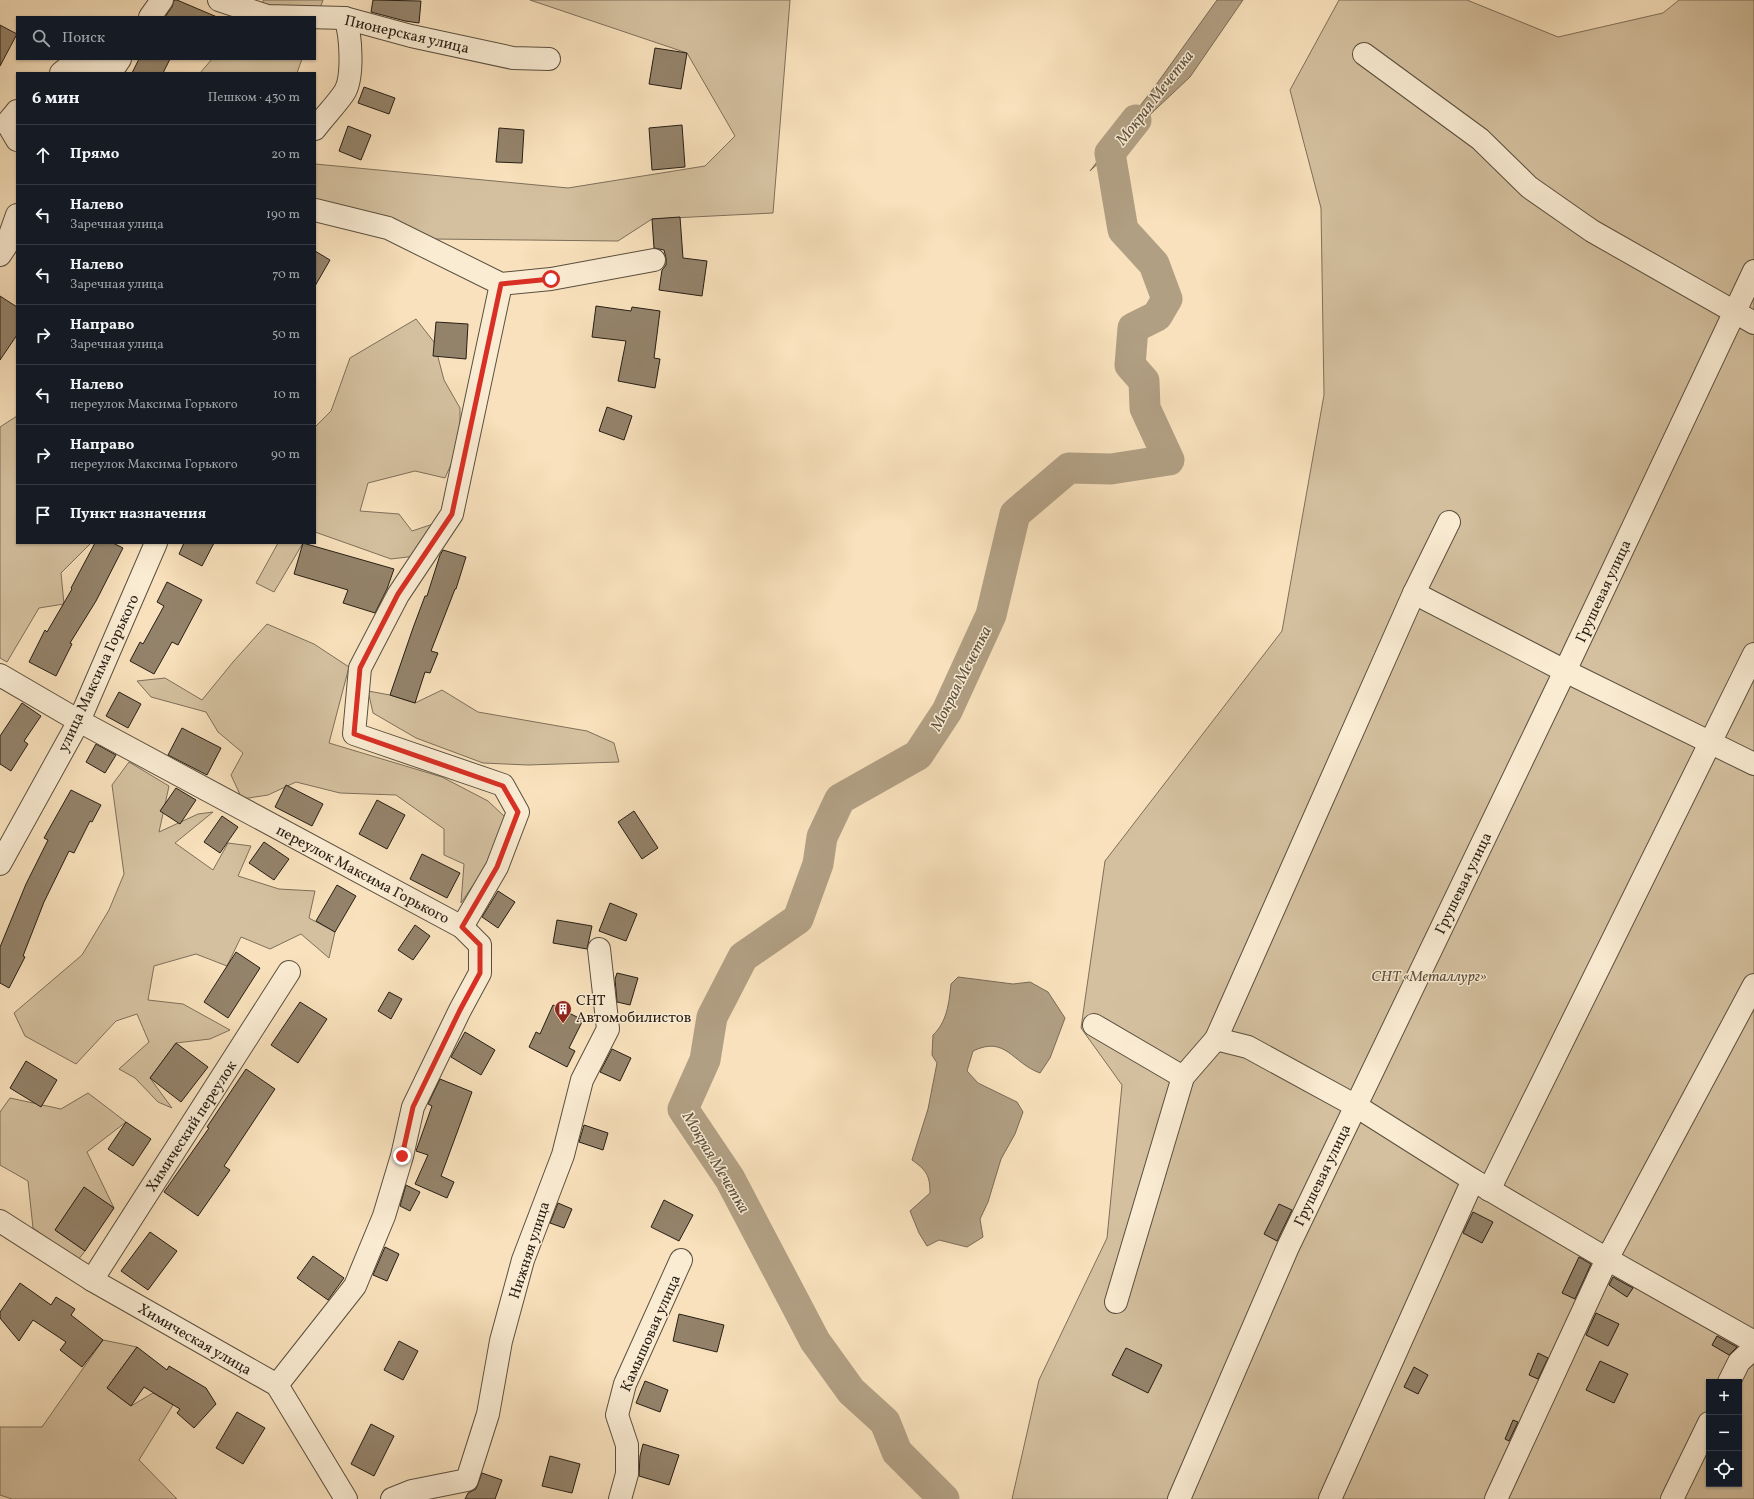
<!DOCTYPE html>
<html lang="ru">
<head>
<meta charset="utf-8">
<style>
  body { margin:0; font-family:Vollkorn,serif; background:#242831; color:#f1f3f6 }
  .controls { position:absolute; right:12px; bottom:12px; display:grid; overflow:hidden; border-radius:0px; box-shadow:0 1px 3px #0004 }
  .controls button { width:36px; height:36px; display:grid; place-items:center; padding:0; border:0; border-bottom:1px solid #363941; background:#171b24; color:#f1f3f6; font:20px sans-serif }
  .stop { position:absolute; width:12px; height:12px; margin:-9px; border:3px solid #d93025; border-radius:50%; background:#fff }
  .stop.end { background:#d93025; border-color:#fff; box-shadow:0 1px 4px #0008 }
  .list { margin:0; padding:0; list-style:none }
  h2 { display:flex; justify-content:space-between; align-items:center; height:52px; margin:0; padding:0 16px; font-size:17px }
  h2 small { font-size:13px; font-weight:400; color:#9ea1a6 }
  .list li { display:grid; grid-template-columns:26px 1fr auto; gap:12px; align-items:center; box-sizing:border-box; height:60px; padding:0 16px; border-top:1px solid #363941 }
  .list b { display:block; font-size:15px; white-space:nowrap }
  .list p { margin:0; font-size:13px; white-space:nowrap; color:#9ea1a6 }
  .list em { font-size:13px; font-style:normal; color:#9ea1a6 }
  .icon { flex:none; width:22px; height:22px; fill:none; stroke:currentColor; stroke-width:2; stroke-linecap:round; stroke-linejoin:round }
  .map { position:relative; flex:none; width:1754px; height:1499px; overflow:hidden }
  .search { position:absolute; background:#171b24; box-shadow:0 1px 3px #0004; left:16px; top:16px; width:300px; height:44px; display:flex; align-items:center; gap:10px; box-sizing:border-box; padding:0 14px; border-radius:0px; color:#9ea1a6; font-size:15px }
  .panel { position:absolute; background:#171b24; box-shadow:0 1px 3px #0004; left:16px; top:72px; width:300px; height:472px; border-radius:0px }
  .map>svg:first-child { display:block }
  .green { fill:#d4c09f; stroke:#7e6f5a; fill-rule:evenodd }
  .water { fill:#b19f83; stroke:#7a6b57 }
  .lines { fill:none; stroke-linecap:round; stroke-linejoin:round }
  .river { stroke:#b19f83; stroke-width:31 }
  .building { fill:#94836b; stroke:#271e14 }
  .minor-casing { stroke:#5b4f3e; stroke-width:24 }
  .minor { stroke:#faecd3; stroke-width:22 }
  .route { stroke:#d93025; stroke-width:5 }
  .labels { text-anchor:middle; stroke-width:3; stroke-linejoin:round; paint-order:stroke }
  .street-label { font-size:15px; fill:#271e14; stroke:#faecd3 }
  .park-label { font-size:15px; font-style:italic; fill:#5b4f3e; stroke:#faecd3 }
  .poi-label { font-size:15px; fill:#271e14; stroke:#faecd3; text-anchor:start }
  .water-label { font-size:16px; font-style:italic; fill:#5e5240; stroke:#faecd3 }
</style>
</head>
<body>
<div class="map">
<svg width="1754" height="1499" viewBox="0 0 1754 1499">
  <rect width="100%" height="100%" fill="#f8e1bc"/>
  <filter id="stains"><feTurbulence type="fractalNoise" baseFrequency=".005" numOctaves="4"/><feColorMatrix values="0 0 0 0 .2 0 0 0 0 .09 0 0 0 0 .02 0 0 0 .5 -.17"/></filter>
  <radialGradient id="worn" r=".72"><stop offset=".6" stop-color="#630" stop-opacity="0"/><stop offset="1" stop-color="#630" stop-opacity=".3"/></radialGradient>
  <g class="green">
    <path d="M264,0h59l-8,22 -66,-5z"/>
    <path d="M530,0h260l-17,213 -121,6 -34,22 -186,-2 -117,-30v-45l253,24 137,-22 30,-30 -48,-83z"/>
    <path d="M1339,0h128l91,37 105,-24 16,-13h75v1499h-742l27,-119 68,-142 15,-153 -41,-57 24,-167 177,-230 42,-236 -3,-187 -31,-118zM1709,1382h30v102h-30z"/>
    <path d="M212,59h90l-5,14h-97z"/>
    <path d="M416,319l18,23 10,38 16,28v36l-15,34 -30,-7 -47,12 -8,28 39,3 13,17 21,-7 -9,31 -33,4 -76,-27v-105l16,-16 19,-53z"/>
    <path d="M17,416v127h74l-30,30 3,31 -25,4 -32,54 -7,-4v-231z"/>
    <path d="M278,543h25l-29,49 -18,-9z"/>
    <path d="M267,624l47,20 35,23 -20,76 113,34 46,24 17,16 -17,46 -27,40 3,-39 -20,-9v-26l-48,-34 -56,-2 -44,-11 -28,13 -26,4 -11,-24 12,-22 -25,-21 -12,-20 -55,-15 -14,-16 28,-3 37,22 31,-38z"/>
    <path d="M442,690l36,22 109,19 27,12 5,19 -91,3 -45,-2 -67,-25 -43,-25 -5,-22 22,4 25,8z"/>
    <path d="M129,762l40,24 -10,46 39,-18 15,-2 -38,31 38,27 15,-27 23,3 -13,30 41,13 36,2 -6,27 26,14 -6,26 -28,-24 -31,15 -29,-12 -14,29 -31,-12 -42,12 -6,34 35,4 47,26 -20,9 -34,4 -26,35 22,30 -14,-6 -23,-24 -16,-9 30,-27 -12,-28 -21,7 -40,43 -51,-28 -11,-23 68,-58 27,-45 15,-36 -12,-89z"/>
    <path d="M88,1093l38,29 -39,30 27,56 -30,-20 -29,42 30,21 -7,9 -45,-32 -5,-47 -28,-16v-53l10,-14 51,11z"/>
    <path d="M103,1340l34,7 -30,41 24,18 22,-13 20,12 -34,55 38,39h-165l-12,-4v-68h42z"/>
  </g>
  <g class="water">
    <path d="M1217,0h26l-53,77 -100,94 63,-82z"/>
    <path d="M958,977l55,7 17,-2 18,10 17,26 -15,40 -10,15c-28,-10 -34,-38 -67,-22l-6,20 11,12 39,19 6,10 -8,22 -14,25 -13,43 -8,17 3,18 -16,10 -28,-7 -12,6 -8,-13 -9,-22 20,-18c0,-18 -4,-23 -18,-33l16,-51 9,-46 -5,-8 1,-20c14,-13 16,-32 18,-51z"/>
  </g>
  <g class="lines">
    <path class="river" d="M944,1499l-47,-47 -12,-30 -34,-31 -36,-50 -85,-162 -47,-70 22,-49 7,-43 31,-60 55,-38 20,-55 4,-27 18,-38 78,-44 29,-44 44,-96 24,-101 54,-46 42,1 58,-9 -24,-52 -1,-27 -14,-16 3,-37 24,-12 10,-17 -13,-35 -31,-34 -13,-77 26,-33"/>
  </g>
  <g class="building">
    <path d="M174,0h3l40,17h-52l7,-10z"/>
    <path d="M373,0l48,1 -2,22 -14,-2 -34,-9z"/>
    <path d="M0,25l17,9 -17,32z"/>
    <path d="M655,48l32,5 -6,36 -32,-5z"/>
    <path d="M139,59h31l-7,14h-31z"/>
    <path d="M364,87l31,11 -6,16 -31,-11z"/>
    <path d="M682,125l3,42 -33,3 -3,-42z"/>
    <path d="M348,126l23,9 -10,25 -22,-9z"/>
    <path d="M499,128l25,2 -2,33 -26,-1z"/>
    <path d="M680,217l3,41 24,3 -5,35 -43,-6 3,-20 4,-5v-7l-2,-8 -10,-2 -2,-29z"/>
    <path d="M315,251l15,9 -15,26z"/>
    <path d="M0,296l17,11v28l-17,25z"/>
    <path d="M596,306l35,5 1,-4 28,4 -6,47 6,1 -5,29 -37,-7 8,-40 -34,-4z"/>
    <path d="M436,322l32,2 -2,35 -33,-3z"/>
    <path d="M607,407l25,9 -8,24 -25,-9z"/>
    <path d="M95,543h18l10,5 -27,53 -26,42 2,1 -16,32 -27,-14 16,-32 2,2 25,-43 -1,-1z"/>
    <path d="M184,543h30l-12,23 -23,-12z"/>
    <path d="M303,543l91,26 -7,20 -12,24 -32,-10 5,-13 -54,-16z"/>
    <path d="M443,550l23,7 -10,32h-1l-24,62 7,2 -8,20 -5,-1 -10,31 -25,-8 23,-67 12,-32h2l13,-41z"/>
    <path d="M167,582l35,18 -24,45 -6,-3 -18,32 -24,-13 10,-19 3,2 21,-38 -7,-4z"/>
    <path d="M119,692l22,12 -13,24 -22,-12z"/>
    <path d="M22,703l19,13 -17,25 4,3 -17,27 -11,-7v-28z"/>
    <path d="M182,728l39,20 -14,27 -39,-20z"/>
    <path d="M96,744l20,11 -11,18 -19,-11z"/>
    <path d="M286,785l37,19 -11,22 -37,-19z"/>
    <path d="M176,788l20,12 -16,24 -20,-13z"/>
    <path d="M71,790l30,15 -9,17 -2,-1 -16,32 -5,-2 -25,51 -21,54 2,1 -16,31 -9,-5v-36l26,-63 22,-44 -4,-2z"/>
    <path d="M377,800l28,15 -18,34 -28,-15z"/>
    <path d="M634,811l24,37 -16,11 -24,-37z"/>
    <path d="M222,816l16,11 -18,26 -16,-11z"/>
    <path d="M264,842l25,17 -15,21 -25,-17z"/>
    <path d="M422,854l38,19 -13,25 -37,-19z"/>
    <path d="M337,885l19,11 -21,36 -19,-11z"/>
    <path d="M498,891l17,11 -17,26 -16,-11z"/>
    <path d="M610,903l27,11 -11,27 -27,-10z"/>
    <path d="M557,920l35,6 -5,23 -34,-6z"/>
    <path d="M415,925l15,11 -17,24 -15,-10z"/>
    <path d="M236,952l24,16 -32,50 -24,-16z"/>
    <path d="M617,973l21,5 -8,27 -13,-3 -2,-23z"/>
    <path d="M389,992l13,7 -11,20 -13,-8z"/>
    <path d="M300,1002l27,17 -29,44 -27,-18z"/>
    <path d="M553,1005l30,15 -14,28 6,3 -8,16 -38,-20 7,-15 4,2z"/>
    <path d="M465,1032l30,18 -14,25 -30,-18z"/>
    <path d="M176,1043l32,24 -27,35 -31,-24z"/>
    <path d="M612,1049l19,9 -11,23 -20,-9z"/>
    <path d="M26,1061l31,19 -16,27 -31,-19z"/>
    <path d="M246,1069l29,20 -51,77 6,4 -32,46 -34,-24 45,-64 -2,-1z"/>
    <path d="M440,1079l32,13 -31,84 13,6 -7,16 -32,-14 13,-29 -12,-4 16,-45 -4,-2z"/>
    <path d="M126,1122l25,17 -18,27 -25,-17z"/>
    <path d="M584,1125l24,8 -5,17 -24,-8z"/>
    <path d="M406,1185l14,7 -10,19 -10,-5z"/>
    <path d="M84,1187l30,21 -29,43 -30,-21z"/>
    <path d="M664,1200l29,15 -14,26 -28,-14z"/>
    <path d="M558,1203l14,6 -8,19 -14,-5z"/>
    <path d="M1279,1204l13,6 -15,31 -13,-7z"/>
    <path d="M1473,1212l20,10 -11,21 -19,-10z"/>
    <path d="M150,1232l27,19 -29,39 -27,-19z"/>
    <path d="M385,1247l14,7 -12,27 -14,-6z"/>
    <path d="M313,1256l31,22 -16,22 -31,-22z"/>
    <path d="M1579,1257l12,7 -16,35 -13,-6z"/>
    <path d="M1613,1277l20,11 -6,9 -18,-12z"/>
    <path d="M20,1283l31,22 5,-8 19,12 -4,6 32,25 -21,27 -22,-17 6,-8 -33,-22 -14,21 -19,-23v-6z"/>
    <path d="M1596,1313l23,11 -11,22 -22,-11z"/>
    <path d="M679,1314l45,11 -7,27 -44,-11z"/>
    <path d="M1717,1336l20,11 -8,8 -17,-10z"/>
    <path d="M399,1341l19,10 -15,29 -19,-10z"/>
    <path d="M137,1347l30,23 2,-4 37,22 10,16 -22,24 -17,-15 3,-4 -36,-22 -13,19 -24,-18z"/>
    <path d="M1126,1348l36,17 -14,28 -36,-18z"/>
    <path d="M1538,1353l10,5 -10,21 -9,-4z"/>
    <path d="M1600,1361l28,13 -14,29 -28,-13z"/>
    <path d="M1414,1367l14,8 -10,19 -14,-7z"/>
    <path d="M645,1381l23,9 -8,22 -24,-9z"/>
    <path d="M237,1412l28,16 -22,36 -27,-16z"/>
    <path d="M1513,1420l5,2 -9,19 -4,-2z"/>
    <path d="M371,1424l23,12 -20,40 -23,-12z"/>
    <path d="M643,1444l36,11 -10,30 -30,-9 1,-20z"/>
    <path d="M550,1456l30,8 -8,29 -30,-7z"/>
    <path d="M482,1473l20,7 -7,19h-30l3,-6 8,-4z"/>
  </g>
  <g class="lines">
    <defs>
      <g id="minor">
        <path d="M219,0l48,16 78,2 66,18 102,22 36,1"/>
        <path d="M150,17l12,-17"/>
        <path d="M1364,54l116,85 49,48 63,44 162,92"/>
        <path d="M61,73l11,-9 44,1 4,-6"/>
        <path d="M17,111l-10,12 10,17"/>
        <path d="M315,129c9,-12 20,-23 29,-36 10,-15 7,-59 1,-75"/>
        <path d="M315,210l73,18 113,56 50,-5 103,-19"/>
        <path d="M0,255l6,-9 11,-31"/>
        <path d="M1414,593l151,78 189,93"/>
        <path d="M0,675l79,46 383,206 18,18v28l-20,37 -47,97 -11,49 -18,60 -29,70 -78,99"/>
        <path d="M0,864l79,-143 77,-178"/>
        <path d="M462,927l35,-60 21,-55 -15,-27 -149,-51 6,-66 38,-73 54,-81 49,-230"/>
        <path d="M1094,1025l89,52"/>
        <path d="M1216,1039l32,8 108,59 117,74 134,79 147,83"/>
        <path d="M1489,1190l265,-536"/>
        <path d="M0,1221l92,59 185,105 69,114"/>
        <path d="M92,1280l197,-308"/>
        <path d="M1116,1302l67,-225 33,-38 198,-446 35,-71"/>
        <path d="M1729,1382l10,-20 15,-14"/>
        <path d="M392,1499l20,-8 55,-11 21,-66 13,-73 22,-81 40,-105 19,-75 26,-51 -9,-80"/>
        <path d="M620,1499l7,-25v-29l-10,-30 8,-31 56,-124"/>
        <path d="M1179,1499l109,-252 277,-576 189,-400"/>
        <path d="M1330,1499l143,-319"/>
        <path d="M1496,1499l111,-240 147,-274"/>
        <path d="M1672,1499l37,-76"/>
      </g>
    </defs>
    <use href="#minor" class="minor-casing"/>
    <use href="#minor" class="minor"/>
  </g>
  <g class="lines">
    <path class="route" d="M402,1156l11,-49 47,-97 20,-37v-28l-18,-18 35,-60 21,-55 -15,-26 -149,-52 6,-66 38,-74 54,-80 49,-230 50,-5"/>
  </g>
  <defs>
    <symbol id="building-pin" viewBox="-11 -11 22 30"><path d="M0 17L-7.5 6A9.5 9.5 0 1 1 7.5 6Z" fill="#8f2418" stroke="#faecd3"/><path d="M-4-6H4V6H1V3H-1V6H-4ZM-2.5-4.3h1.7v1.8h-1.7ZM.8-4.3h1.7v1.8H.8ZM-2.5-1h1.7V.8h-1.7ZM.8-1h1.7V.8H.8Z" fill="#fff"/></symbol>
  </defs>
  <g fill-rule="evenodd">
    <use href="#building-pin" x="553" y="999" width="20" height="27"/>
  </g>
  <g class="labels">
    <g class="street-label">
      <text transform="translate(407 34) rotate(13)" y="5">Пионерская улица</text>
      <text transform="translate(1603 591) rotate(-65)" y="5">Грушевая улица</text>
      <text transform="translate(98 673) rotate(-65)" y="5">улица Максима Горького</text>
      <text transform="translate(363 874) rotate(28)" y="5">переулок Максима Горького</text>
      <text transform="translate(1463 883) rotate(-64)" y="5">Грушевая улица</text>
      <text transform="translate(191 1126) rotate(-57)" y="5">Химический переулок</text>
      <text transform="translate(1322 1175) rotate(-64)" y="5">Грушевая улица</text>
      <text transform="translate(529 1250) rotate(-72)" y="5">Нижняя улица</text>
      <text transform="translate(650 1333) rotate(-66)" y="5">Камышовая улица</text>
      <text transform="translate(195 1339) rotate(30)" y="5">Химическая улица</text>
    </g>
    <g class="park-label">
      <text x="1429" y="981">СНТ «Металлург»</text>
    </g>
    <g class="poi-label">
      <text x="576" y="1005">СНТ<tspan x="576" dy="17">Автомобилистов</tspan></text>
    </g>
    <g class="water-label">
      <text transform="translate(1154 97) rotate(-52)" y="6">Мокрая Мечетка</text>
      <text transform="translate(960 678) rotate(-63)" y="6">Мокрая Мечетка</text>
      <text transform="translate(717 1162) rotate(59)" y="6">Мокрая Мечетка</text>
    </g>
  </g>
  <rect width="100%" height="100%" filter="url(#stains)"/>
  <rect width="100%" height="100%" fill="url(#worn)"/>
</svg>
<div class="controls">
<button>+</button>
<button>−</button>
<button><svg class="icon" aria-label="locate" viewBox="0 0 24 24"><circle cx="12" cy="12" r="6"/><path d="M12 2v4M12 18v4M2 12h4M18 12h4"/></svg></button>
</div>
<div class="stop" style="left:551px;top:279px"></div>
<div class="stop end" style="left:402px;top:1156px"></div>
<div class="search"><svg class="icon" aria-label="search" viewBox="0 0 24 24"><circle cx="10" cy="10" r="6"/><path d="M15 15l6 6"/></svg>Поиск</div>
<section class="panel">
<h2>6 мин<small>Пешком · 430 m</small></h2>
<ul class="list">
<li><svg class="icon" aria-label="ahead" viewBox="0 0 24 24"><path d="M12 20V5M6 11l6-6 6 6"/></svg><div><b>Прямо</b></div><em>20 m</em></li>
<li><svg class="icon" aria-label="left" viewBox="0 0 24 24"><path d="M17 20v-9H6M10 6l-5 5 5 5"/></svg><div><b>Налево</b><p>Заречная улица</p></div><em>190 m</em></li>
<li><svg class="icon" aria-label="left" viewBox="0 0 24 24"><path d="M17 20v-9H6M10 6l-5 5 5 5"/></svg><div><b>Налево</b><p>Заречная улица</p></div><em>70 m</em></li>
<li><svg class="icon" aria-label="right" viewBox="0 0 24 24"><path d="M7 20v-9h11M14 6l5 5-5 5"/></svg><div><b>Направо</b><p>Заречная улица</p></div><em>50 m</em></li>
<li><svg class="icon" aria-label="left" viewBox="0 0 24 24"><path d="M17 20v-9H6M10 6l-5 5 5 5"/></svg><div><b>Налево</b><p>переулок Максима Горького</p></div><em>10 m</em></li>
<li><svg class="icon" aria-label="right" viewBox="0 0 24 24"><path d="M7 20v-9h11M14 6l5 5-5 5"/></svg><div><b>Направо</b><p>переулок Максима Горького</p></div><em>90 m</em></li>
<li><svg class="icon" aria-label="arrive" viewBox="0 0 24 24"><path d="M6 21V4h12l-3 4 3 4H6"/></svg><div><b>Пункт назначения</b></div></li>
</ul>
</section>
</div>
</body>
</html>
